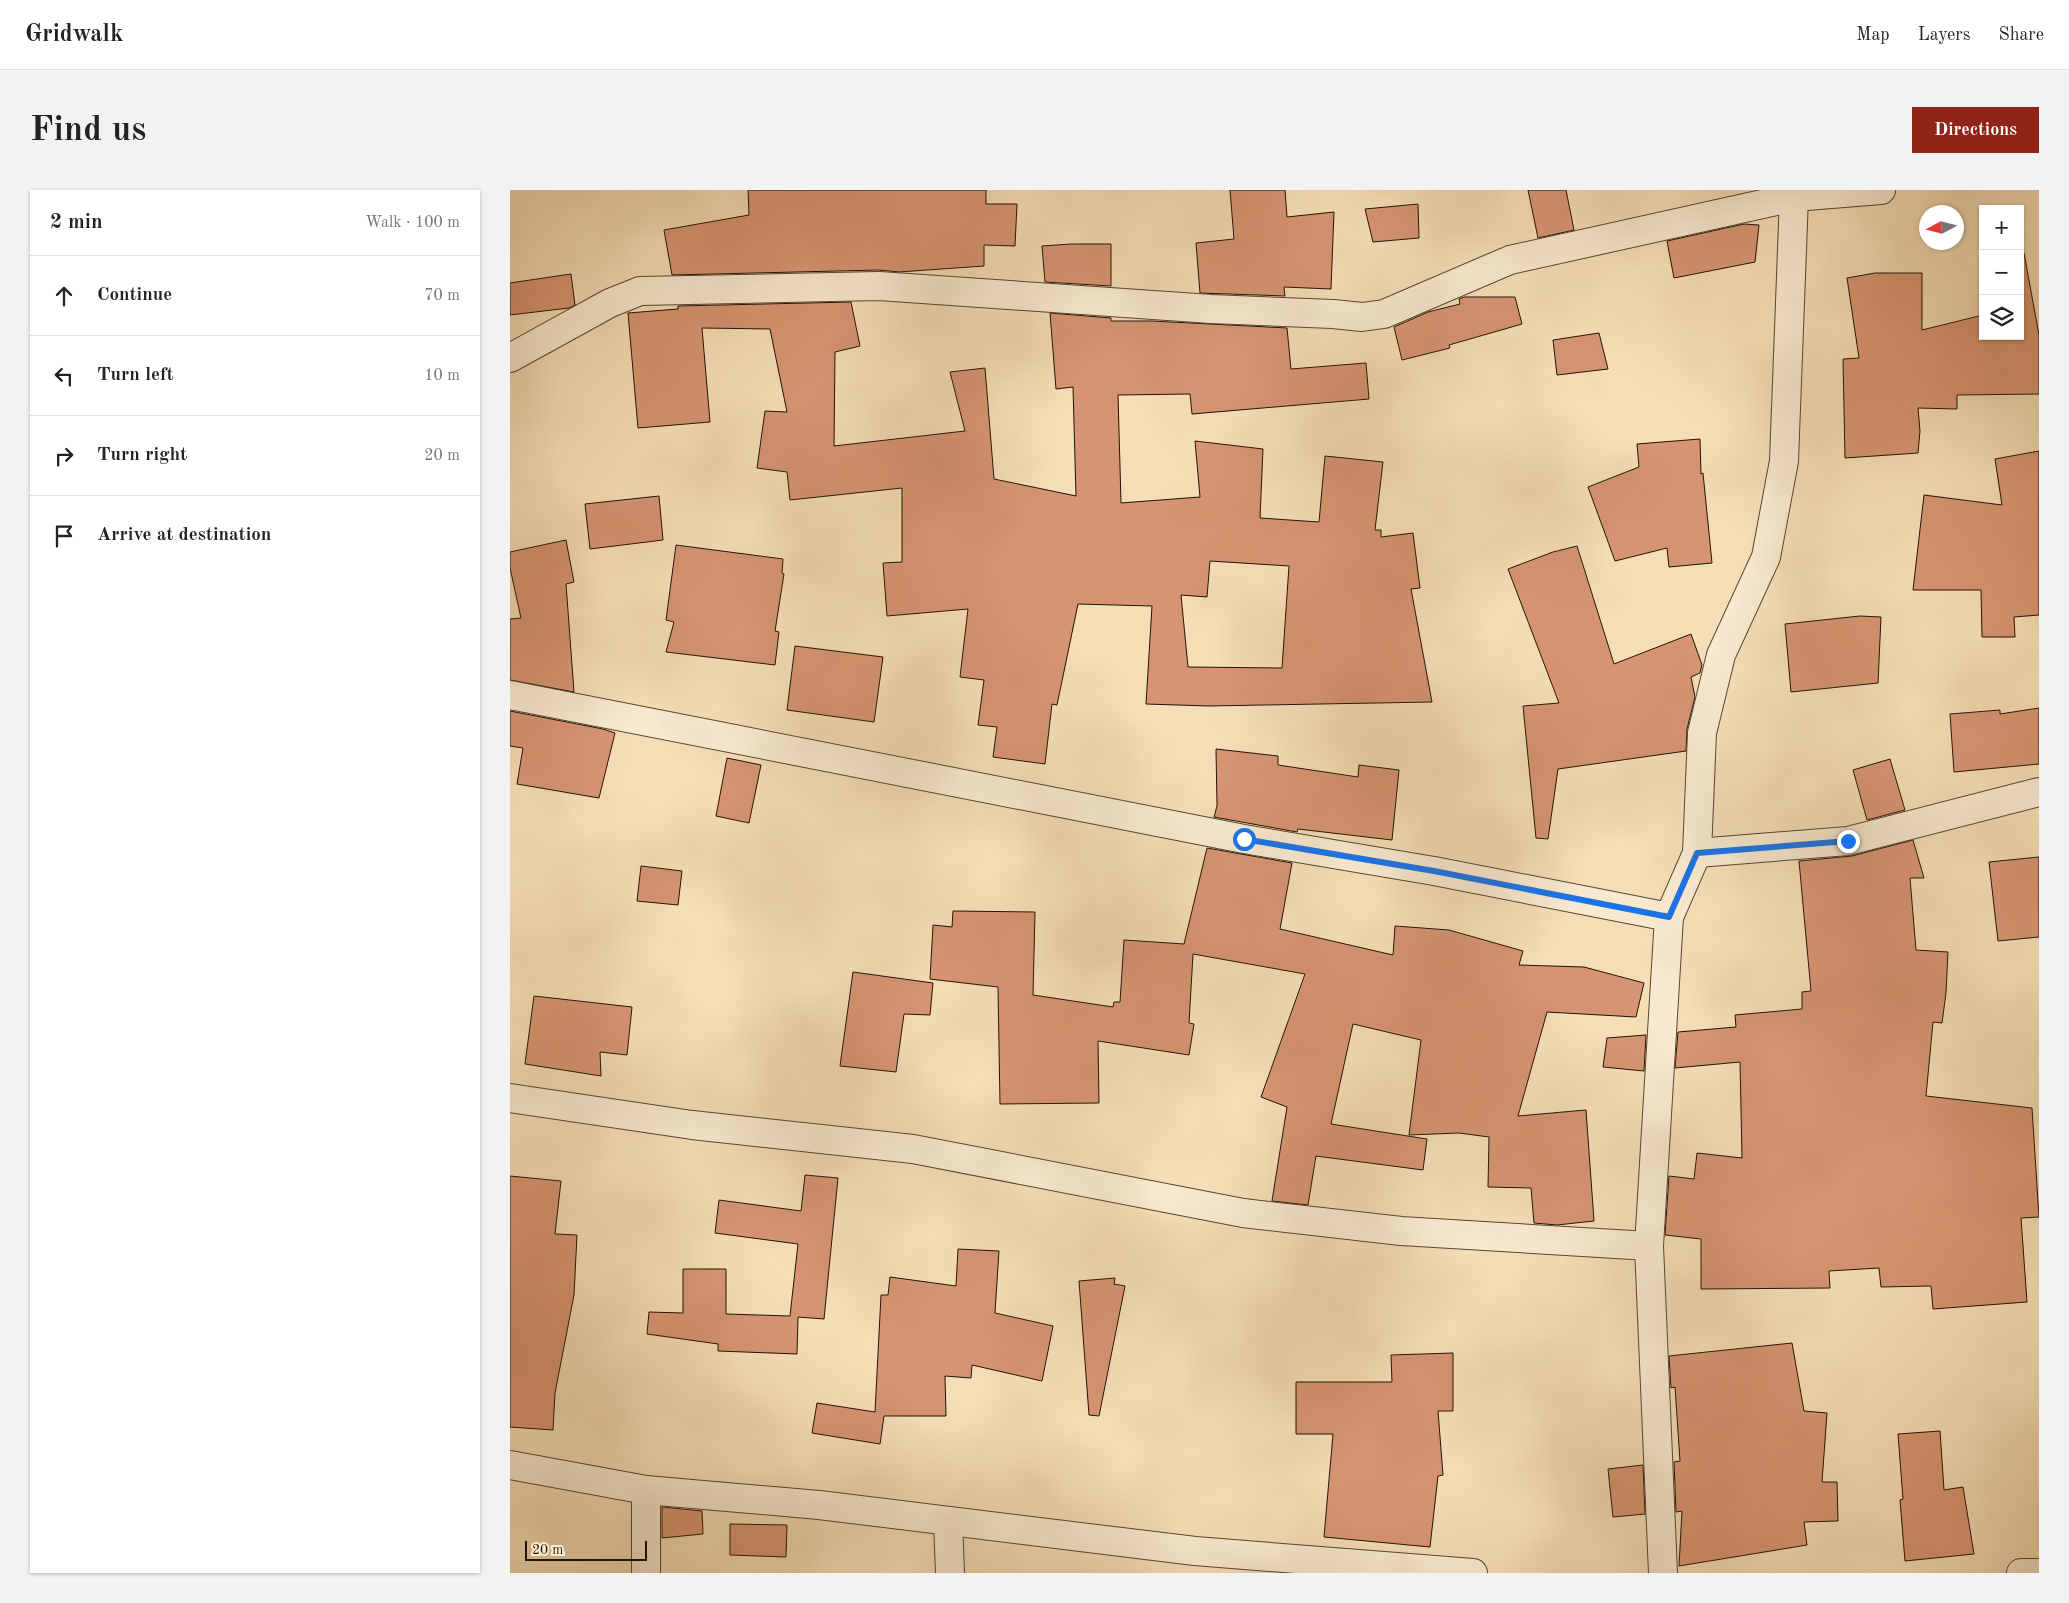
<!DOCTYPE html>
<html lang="en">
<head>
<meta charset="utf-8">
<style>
  body { margin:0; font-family:"Old Standard TT",serif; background:#f2f2f2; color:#222 }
  .controls { position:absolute; right:15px; top:15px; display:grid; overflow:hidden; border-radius:0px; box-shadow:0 1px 4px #0004 }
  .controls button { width:45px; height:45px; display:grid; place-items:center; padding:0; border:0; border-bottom:1px solid #e0e0e0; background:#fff; color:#222; font:25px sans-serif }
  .compass { position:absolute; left:1409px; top:15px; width:45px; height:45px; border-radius:50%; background:#fff; box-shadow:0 1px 4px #0004; rotate:263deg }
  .scale { position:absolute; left:15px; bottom:12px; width:122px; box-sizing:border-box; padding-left:5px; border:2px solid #211405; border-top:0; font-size:14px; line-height:18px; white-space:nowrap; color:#211405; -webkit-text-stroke:4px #f8e9cf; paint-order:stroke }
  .stop { position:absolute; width:15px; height:15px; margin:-11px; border:4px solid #1a73e8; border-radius:50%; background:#fff }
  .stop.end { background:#1a73e8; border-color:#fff; box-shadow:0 1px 5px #0008 }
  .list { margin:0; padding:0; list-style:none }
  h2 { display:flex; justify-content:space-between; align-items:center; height:65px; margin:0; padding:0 20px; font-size:21px }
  h2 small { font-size:16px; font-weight:400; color:#767676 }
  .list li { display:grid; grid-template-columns:32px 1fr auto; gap:15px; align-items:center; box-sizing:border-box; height:80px; padding:0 20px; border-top:1px solid #e0e0e0 }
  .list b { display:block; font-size:19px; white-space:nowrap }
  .list em { font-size:16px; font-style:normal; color:#767676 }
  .icon { flex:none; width:28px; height:28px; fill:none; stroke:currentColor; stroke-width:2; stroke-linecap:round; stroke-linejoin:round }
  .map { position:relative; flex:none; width:1529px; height:1383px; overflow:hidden; border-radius:0px }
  header { display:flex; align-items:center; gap:30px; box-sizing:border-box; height:70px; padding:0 25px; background:#fff; border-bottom:1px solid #e0e0e0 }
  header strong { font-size:24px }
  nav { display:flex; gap:28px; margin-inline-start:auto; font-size:18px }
  .intro { display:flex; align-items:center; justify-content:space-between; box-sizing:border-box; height:120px; padding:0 30px }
  h1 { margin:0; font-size:35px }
  .button { padding:12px 22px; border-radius:0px; background:#8f2418; color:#fff; font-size:18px; font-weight:700 }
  main { display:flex; gap:30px; padding:0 30px }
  aside { flex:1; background:#fff; border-radius:0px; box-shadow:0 1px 4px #0004 }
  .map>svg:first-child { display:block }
  .building { fill:#d79472; stroke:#211405; fill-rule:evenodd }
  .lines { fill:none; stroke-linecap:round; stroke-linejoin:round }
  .street-casing { stroke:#564631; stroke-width:30 }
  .street { stroke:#f8e9cf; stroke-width:28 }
  .route { stroke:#1a73e8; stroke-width:6 }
</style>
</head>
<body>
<header>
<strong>Gridwalk</strong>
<nav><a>Map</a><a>Layers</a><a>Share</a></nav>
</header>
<div class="intro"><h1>Find us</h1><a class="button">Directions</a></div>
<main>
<aside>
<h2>2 min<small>Walk · 100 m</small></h2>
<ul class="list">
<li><svg class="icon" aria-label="ahead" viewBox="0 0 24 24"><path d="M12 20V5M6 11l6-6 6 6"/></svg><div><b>Continue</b></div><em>70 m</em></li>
<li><svg class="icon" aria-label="left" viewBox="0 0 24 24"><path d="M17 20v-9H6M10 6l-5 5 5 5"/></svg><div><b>Turn left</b></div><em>10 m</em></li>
<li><svg class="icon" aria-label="right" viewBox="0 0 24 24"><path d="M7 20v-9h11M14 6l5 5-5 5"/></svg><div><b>Turn right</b></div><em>20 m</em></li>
<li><svg class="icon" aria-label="arrive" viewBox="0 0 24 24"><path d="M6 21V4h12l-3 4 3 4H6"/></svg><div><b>Arrive at destination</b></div></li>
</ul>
</aside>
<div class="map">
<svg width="1529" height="1383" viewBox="0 0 1529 1383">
  <rect width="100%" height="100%" fill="#f5ddb5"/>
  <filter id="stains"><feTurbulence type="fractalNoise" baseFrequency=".004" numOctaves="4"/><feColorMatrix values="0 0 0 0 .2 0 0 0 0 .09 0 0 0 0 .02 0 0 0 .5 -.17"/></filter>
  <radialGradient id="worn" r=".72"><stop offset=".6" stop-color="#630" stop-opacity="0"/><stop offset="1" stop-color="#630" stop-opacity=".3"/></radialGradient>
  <g class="building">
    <path d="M238,0h238v14h31l-2,42 -31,-1v21l-85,6 -20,-2 -207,5 -8,-45 85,-15z"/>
    <path d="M720,0h55l2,27 47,-5 -3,77 -47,-2 1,9 -85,-3 -4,-50 38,-4z"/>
    <path d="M1018,0h38l8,40 -36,8z"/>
    <path d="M908,14l1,34 -46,4 -8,-33z"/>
    <path d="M1234,34l15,1 -4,37 -81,16 -7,-37z"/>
    <path d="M561,54h40v42l-66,-4 -3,-36z"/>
    <path d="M1510,63h4l15,82v59l-82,1v14l-39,-1 2,23 -2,22 -73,5 -2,-99 16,-1 -12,-80 28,-5h47v57l61,-15v21h37z"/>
    <path d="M61,84l4,31 -6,3 -59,7v-32z"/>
    <path d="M954,107h51l7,27 -73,21 1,3 -48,12 -8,-33 34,-15 32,-8 -1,-5z"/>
    <path d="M341,112l9,44 -25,6 -1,94 131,-15 -15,-59 35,-4 9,111 82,17 -3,-109 -17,2 -6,-76 61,5v3h41l135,7 4,41 75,-6 3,36 -177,15 -2,-20 -72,1 3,108 79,-6 -5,-56 68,8 -3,69 59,4 6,-66 58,6 -8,68h6v7l32,-4 7,55 -9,1 21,113 -223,4 -63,-2 6,-98 -74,-2 -21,101 -5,-1 -7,60 -52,-7 4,-30 -19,-2 6,-45 -24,-3 8,-68 -81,7 -4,-53 19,-1v-74l-112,12 -3,-28 -30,-4 8,-57 22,1 -17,-83 -68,-1 8,94 -72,6 -10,-115 50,-4v-3zM700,371l79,5 -7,102 -94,-1 -7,-72 26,2z"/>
    <path d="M1089,143l9,36 -51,6 -4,-35z"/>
    <path d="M1190,249l1,35 2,-1 9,90 -43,4 -2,-19 -52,13 -27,-74 51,-20 -2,-23z"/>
    <path d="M1529,261v164l-25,2 1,20h-33l-1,-47h-68l11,-95 78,10 -7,-46z"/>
    <path d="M149,306l4,44 -73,9 -5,-45z"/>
    <path d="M56,350l8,42 -8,2 8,108 -64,-12v-61l11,-1 -11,-50v-16z"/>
    <path d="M166,355l107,14 -1,14 2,1 -9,57 4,1 -4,33 -109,-13 8,-30 -8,-2z"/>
    <path d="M1067,356l37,118 77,-30 11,31 -2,8 -9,4 4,20 -8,32 -1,22 -128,18 -10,70 -12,-1 -13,-132 36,-3 -51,-134 45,-17z"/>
    <path d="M1350,426l21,1 -3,66 -87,9 -6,-68z"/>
    <path d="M285,456l88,11 -9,65 -87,-12z"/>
    <path d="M1529,518v56l-85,8 -4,-58 50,-4v4z"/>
    <path d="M0,521l93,18 12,4 -16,65 -82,-14 6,-36 -13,-2z"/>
    <path d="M706,559l62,7v9l80,12 1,-12 40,5 -7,70 -94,-11 -1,3 -83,-15 3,-11z"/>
    <path d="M217,568l34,7 -12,58 -33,-7z"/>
    <path d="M1380,569l15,51 -38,10 -14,-50z"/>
    <path d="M1403,650l11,38h-14l6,72 32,2 -2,41 -4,30 -9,-1 -7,74 106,12 7,109 -18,1 6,84 -94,7 -2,-23 -50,1 -2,-19 -50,3 1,17 -129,1v-50l-36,-4 4,-59 25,3 3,-26 45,5 -2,-96 -65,6 3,-36 58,-5 -1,-12 67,-6v-17l9,-1 -12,-130 53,-5z"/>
    <path d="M697,658l85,15 -12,66 113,26 2,-29 54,4 74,21 -4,14 65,2 60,16 -8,34 -89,-5 -29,104 68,-6 8,111 -37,4 -23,-2 -3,-35 -43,-1 1,-50 -30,-4 -50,2 12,-95 -68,-16 -22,100 96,15 -4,31 -107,-14 -8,49 -36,-4 15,-94 -26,-10 44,-123 -112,-20 -4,69 5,1 -5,31 -91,-14 1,62 -99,1 -2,-117 -68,-8 3,-54 19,2 1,-16 82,1 -2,83 80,12 1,-5h6l4,-62 60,4z"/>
    <path d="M1529,667v80l-41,4 -9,-79z"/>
    <path d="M131,676l41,5 -4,34 -41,-4z"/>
    <path d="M343,782l80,11 -3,32 -26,-1 -8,58 -56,-6z"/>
    <path d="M24,806l98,11 -5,48 -27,-3 1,24 -76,-12z"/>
    <path d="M1136,845l-2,36 -41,-4 4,-29z"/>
    <path d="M295,985l33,3 -14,141 -26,-2 -1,37 -79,-3v-7l-71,-10 2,-22 34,1v-44h43v45l64,2 8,-72 -83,-11 4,-33 82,11z"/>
    <path d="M0,986l51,5 -6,53 22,1 -3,60 -19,98 -2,37 -43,-3z"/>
    <path d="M448,1059l41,2 -4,62 58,13 -11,55 -70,-16 -1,13 -26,-2 1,40h-62l-4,28 -68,-11 5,-30 58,9 6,-117h7l2,-18 66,9z"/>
    <path d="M605,1088l-1,6 11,2 -26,130 -10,-1 -10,-134z"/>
    <path d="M1282,1153l12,68 23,2 -5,69h15l1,39 -34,1 3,23 -128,21 3,-55 -6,1 -2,-50 6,-1 -5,-74 -4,1 -2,-32z"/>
    <path d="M943,1163v58h-15l5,64 -5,1 -8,71 -106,-10 9,-103h-37v-52h96l-1,-27z"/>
    <path d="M1430,1241l4,59 19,-3 11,67 -69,7 -5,-61 3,-1 -5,-65z"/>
    <path d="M1133,1275l2,49 -32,3 -5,-48z"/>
    <path d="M152,1317l40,4 1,23 -41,4z"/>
    <path d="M220,1334l57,1 -1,32 -56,-2z"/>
  </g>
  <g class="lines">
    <defs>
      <g id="street">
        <path d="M0,168l100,-55 30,-12 239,-5 332,23 122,5 29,3 22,-3 126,-54 284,-63 87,-7"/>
        <path d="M0,505l734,144 190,32 235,46"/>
        <path d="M1187,663l151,-12 191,-49"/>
        <path d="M0,908l182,27 221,24 330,64 158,18 248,15"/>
        <path d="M0,1275l136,25 173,15 376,46 278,22"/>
        <path d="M438,1331l2,52"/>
        <path d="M136,1383v-83"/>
        <path d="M1153,1383l-14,-327 20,-329 28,-64 5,-120 19,-78 45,-98 18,-96 10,-264"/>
        <path d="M1511,1383h18"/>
      </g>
    </defs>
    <use href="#street" class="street-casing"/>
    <use href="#street" class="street"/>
  </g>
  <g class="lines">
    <path class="route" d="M734,649l190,32 235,46 28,-64 151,-12"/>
  </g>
  <rect width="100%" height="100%" filter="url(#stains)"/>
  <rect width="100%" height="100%" fill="url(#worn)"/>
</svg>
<div class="controls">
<button>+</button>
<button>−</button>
<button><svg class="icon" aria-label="layers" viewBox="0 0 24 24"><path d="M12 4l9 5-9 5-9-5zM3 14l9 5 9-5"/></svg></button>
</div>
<svg class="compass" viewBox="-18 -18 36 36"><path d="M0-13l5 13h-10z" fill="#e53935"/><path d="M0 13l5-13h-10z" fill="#767676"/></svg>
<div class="scale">20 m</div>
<div class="stop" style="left:734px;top:649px"></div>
<div class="stop end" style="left:1338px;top:651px"></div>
</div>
</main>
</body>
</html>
